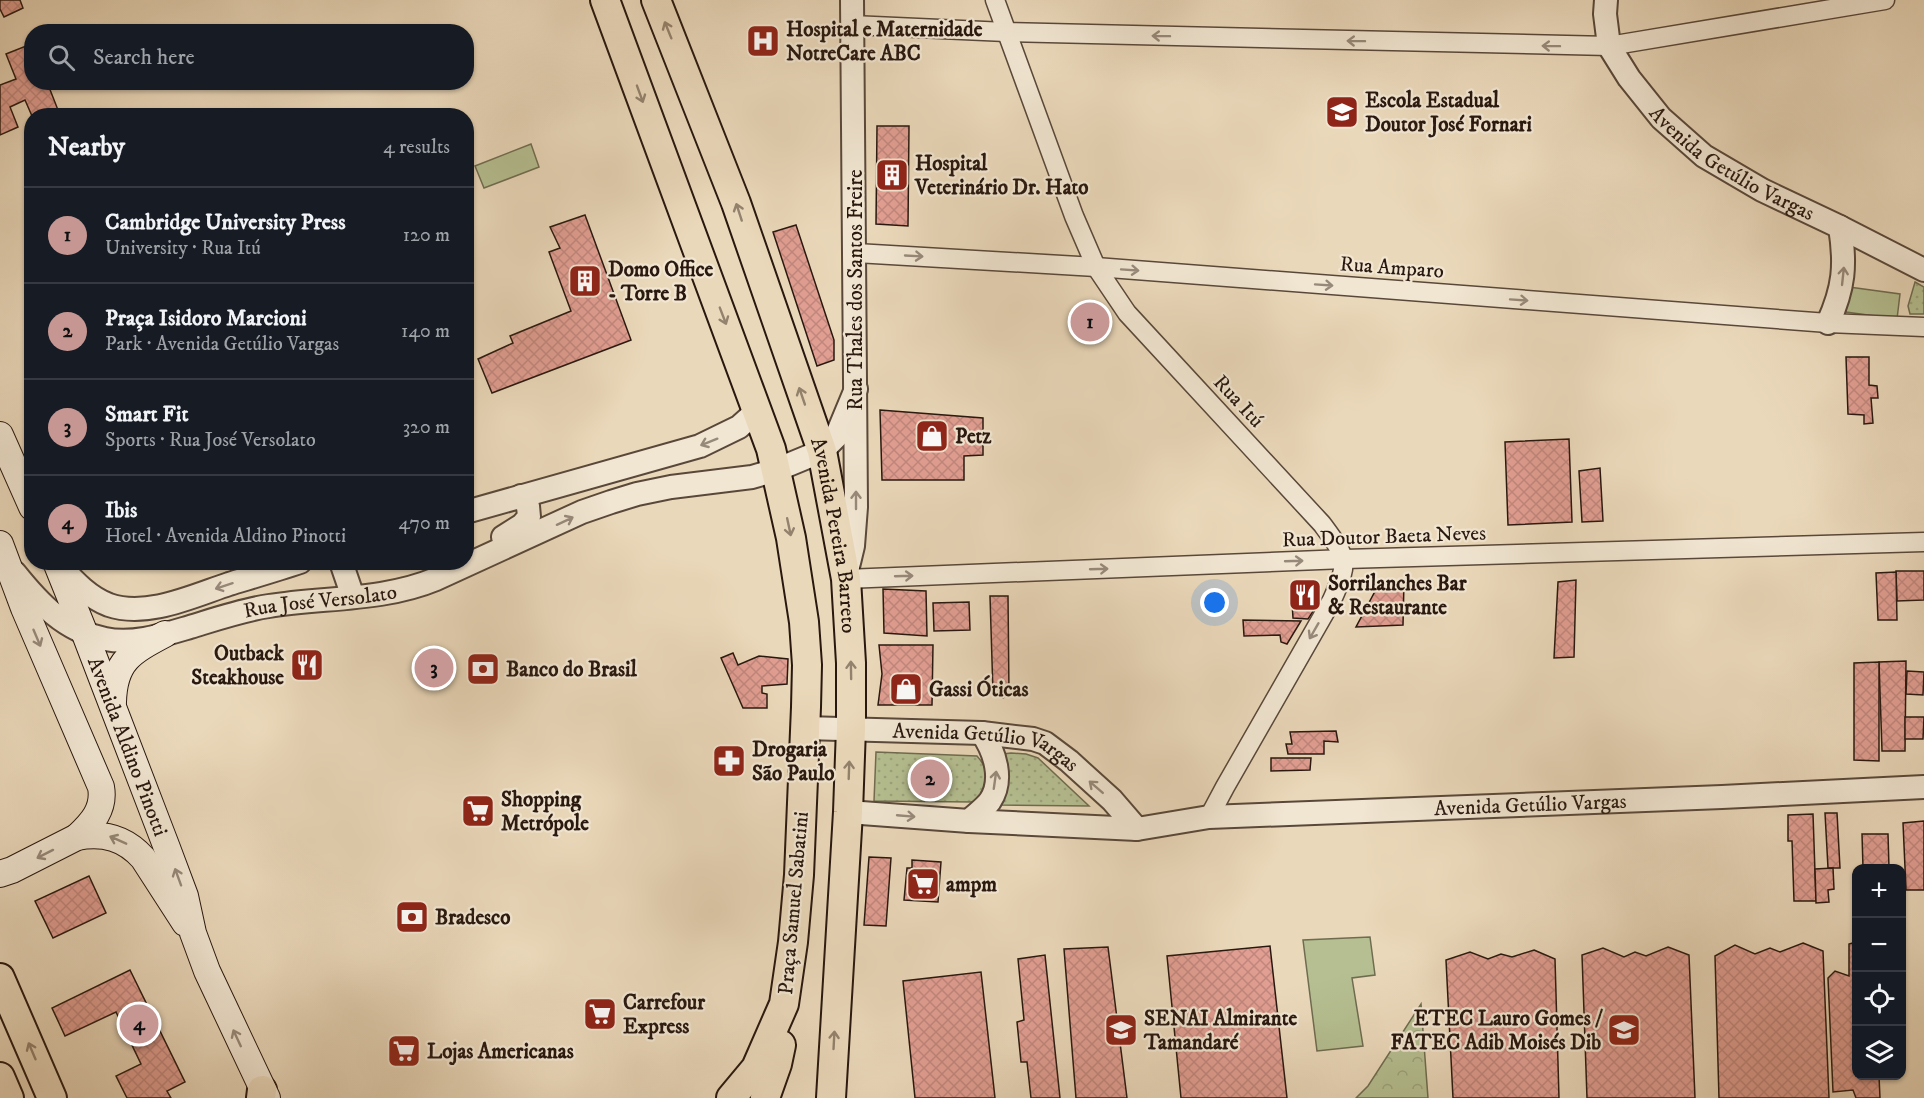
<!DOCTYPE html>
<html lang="en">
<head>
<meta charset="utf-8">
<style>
  body { margin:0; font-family:"IM FELL DW Pica",serif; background:#20242c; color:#f1f3f6 }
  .controls { position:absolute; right:18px; bottom:18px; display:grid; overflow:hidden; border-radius:12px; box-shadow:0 2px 4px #0004 }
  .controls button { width:54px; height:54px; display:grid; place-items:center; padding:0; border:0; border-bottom:2px solid #363941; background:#171b24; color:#f1f3f6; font:30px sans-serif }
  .you { position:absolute; left:1215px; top:603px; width:21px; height:21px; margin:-15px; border:4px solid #fff; border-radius:50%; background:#1a73e8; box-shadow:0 0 0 9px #1a73e833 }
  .badge { display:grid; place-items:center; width:39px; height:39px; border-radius:50%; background:#c59692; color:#111; font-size:20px; font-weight:700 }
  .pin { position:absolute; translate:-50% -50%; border:3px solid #fff; box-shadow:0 2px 6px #0006 }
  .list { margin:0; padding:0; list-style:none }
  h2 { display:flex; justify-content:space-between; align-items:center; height:78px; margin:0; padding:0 24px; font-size:26px }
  h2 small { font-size:20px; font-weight:400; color:#9ea1a6 }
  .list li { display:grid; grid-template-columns:39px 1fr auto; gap:18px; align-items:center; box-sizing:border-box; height:96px; padding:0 24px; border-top:2px solid #363941 }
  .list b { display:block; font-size:22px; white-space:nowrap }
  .list p { margin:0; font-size:20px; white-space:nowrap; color:#9ea1a6 }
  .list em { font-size:20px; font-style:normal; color:#9ea1a6 }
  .icon { flex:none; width:33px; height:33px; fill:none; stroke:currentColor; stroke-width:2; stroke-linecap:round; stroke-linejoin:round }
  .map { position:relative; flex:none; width:1924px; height:1098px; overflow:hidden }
  .search { position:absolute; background:#171b24; box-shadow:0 2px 4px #0004; left:24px; top:24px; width:450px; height:66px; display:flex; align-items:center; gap:15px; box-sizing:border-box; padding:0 21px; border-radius:24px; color:#9ea1a6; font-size:22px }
  .panel { position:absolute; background:#171b24; box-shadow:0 2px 4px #0004; left:24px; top:108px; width:450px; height:462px; border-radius:24px }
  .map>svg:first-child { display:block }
  .green { fill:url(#green-dots); stroke:#6f6c50; stroke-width:1.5 }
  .forest { fill:url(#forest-crowns); stroke:#6f6c50; stroke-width:1.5 }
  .pitch { fill:#b5bf91; stroke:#6f6c50; stroke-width:1.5 }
  .building { fill:url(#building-cross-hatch); stroke:#29180f; stroke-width:1.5 }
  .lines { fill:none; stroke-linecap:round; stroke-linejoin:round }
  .minor-casing { stroke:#59483a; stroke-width:21 }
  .tertiary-casing { stroke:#59483a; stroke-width:26 }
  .secondary-casing { stroke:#29180f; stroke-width:28 }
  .primary-casing { stroke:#29180f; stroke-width:32 }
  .minor { stroke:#f1e6d2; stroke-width:18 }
  .tertiary { stroke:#f1e6d2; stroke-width:22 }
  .secondary { stroke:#f1e6d2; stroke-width:26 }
  .primary { stroke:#ead8ba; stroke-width:28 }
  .oneway { stroke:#93826d }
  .oneway2 { stroke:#97897a }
  .labels { text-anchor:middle; stroke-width:4.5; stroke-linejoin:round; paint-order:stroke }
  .poi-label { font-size:21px; font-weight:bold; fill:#29180f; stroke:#f1e6d2; text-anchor:start }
  .street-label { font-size:21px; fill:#29180f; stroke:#f1e6d2 }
</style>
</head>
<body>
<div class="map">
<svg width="1924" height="1098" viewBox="0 0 1924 1098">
  <defs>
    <pattern id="green-dots" width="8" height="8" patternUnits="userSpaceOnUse" patternTransform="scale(1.5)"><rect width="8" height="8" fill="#b5bf91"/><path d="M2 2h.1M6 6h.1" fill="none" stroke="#9ca37c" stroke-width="1.8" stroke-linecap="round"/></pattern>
    <pattern id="forest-crowns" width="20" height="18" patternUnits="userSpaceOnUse" patternTransform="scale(1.5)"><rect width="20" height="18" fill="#b5bf91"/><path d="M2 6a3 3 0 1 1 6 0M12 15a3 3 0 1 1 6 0" fill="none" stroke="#9ca37c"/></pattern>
    <pattern id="building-cross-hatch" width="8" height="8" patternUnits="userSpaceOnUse" patternTransform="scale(1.5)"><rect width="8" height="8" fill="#e19e92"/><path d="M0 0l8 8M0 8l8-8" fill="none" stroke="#c1877d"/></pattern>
  </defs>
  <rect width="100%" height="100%" fill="#ead8ba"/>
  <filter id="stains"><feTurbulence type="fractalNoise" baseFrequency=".00333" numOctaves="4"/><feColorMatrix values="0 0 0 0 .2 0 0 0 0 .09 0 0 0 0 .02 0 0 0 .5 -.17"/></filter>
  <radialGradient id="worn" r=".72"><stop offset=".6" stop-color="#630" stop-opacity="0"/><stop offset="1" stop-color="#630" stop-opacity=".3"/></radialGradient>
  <g class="green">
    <path d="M1915,282l9,5v27h-14l-2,-8z"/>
    <path d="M876,752l101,4c14,15 12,34 -4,46l-99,-1z"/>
    <path d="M1011,753l15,1 12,4 51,48 -88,-1c7,-18 7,-32 2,-51z"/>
  </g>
  <path class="forest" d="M1421,1004l7,94h-72l12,-12z"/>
  <g class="pitch">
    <path d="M531,144l8,23 -55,21 -9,-22z"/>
    <path d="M1849,287l51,7 -3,25 -51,-7z"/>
    <path d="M1370,937l5,38 -23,3 11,68 -46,5 -14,-111z"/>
  </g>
  <g class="building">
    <path d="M0,0h20l3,8 -19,9 -4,-8z"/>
    <path d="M31,44l1,38h15l11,28 -14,6h-12l-7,-16 -15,7 8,20 -18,8v-50l16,-6 -10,-25z"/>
    <path d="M877,126h32l-1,100 -32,-2z"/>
    <path d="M585,215l46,125 -139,53 -14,-34 35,-16 -3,-7 61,-25 -22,-59 11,-4 -10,-21z"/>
    <path d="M796,225l38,115v20l-17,6 -44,-134z"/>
    <path d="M1846,357h23v28l8,1 1,12h-7l2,25 -9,1v-9l-16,-1z"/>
    <path d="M880,410l103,8v37l-19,1v24h-82z"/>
    <path d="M1569,439l3,83 -64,3 -3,-83z"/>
    <path d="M1600,468l3,53 -21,1 -3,-51z"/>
    <path d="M1896,571h28v29l-27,1z"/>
    <path d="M1896,572l1,48h-19l-2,-47z"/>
    <path d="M1576,580l-2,77 -20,1 4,-76z"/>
    <path d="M1404,581l-1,44 -47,2 24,-45z"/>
    <path d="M1319,585l-1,19 -10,15 -15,-1 -2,-32z"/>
    <path d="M883,589l43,2 1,45 -43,-3z"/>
    <path d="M990,596h18l1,98 -6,4 -4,-5 -3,3 -3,-3z"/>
    <path d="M969,602l1,28 -36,1 -1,-28z"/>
    <path d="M1243,620l58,1 -14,23 -6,-2 -1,-7 -36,1z"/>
    <path d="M879,645h54l-1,60h-54l4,-31z"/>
    <path d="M733,653l5,12 21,-9 29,3 -1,25 -25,2v7l5,1v14h-24l-22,-50z"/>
    <path d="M1906,661l-1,90h-23l-3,-89z"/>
    <path d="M1879,662v99l-25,-1v-97z"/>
    <path d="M1907,671l17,1 -1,23 -17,-1z"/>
    <path d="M1905,717h19l-1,22h-18z"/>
    <path d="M1336,731l2,11 -14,-1v13h-36l-2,-10h6l-2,-12z"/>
    <path d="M1271,758h40l-1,12 -39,1z"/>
    <path d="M1825,813h12l3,55h-12z"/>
    <path d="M1813,814l3,87h-22l-2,-60h-4v-26z"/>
    <path d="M1924,821v69h-18l-3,-67z"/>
    <path d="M1862,834h26l1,34h-26z"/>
    <path d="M869,857l22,1 -5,68 -22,-1z"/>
    <path d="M912,860l29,2 -3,40 -34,-2 3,-32h5z"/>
    <path d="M1833,868l1,21 -6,1 1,12 -13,1 -1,-34z"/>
    <path d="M89,876l17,37 -53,25 -18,-37z"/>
    <path d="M1856,942v134h23l1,22h-24l-3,-8 -20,2 -5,-114 7,-7 14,5v-32z"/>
    <path d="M1803,943l20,8 6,147h-110l-4,-142 20,-11 20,9 15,-6 10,4z"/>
    <path d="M1270,946l17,152h-106l-14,-142z"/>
    <path d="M1108,947l19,151h-51l-12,-149z"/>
    <path d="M1668,947l21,8 6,143h-108l-5,-143 21,-7 21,9 11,-5 11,4z"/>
    <path d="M1534,950l21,9 4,139h-106l-7,-138 24,-8 18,7 13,-5 11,3z"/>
    <path d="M1045,955l15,143h-29l-4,-36h-6l-4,-40 7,-2 -6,-61z"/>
    <path d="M130,970l55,112 -18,9 4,7h-44l-11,-22 25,-12 -25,-52 -51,24 -13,-28z"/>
    <path d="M981,972l14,126h-80l-12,-117z"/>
  </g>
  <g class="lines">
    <defs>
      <g id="minor">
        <path d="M995,0l79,216 22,51 31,46 195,211c25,34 28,36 10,76l-107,187 -16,30"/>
        <path d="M852,25l154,7 603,14 276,-46"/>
        <path d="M856,253l240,14 732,56 96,4"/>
        <path d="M846,579l499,-20 579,-17"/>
      </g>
      <g id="tertiary">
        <path id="s1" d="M1606,0l-1,14 4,32 20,32 32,40 43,38 58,34 78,37 84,43"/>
        <path d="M1828,323c16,-35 18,-58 12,-96"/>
        <path d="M466,512l234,-66 39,-19 19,-17"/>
        <path d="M503,537l19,-12 7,-8 -1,-11 -7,-10"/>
        <path d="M341,562l12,35"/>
        <path d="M59,565c14,15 29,32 50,40 38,13 84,-9 120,-21 23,-7 47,-14 71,-22"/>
        <path d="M847,571l6,-25 3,-39 -4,-507"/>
        <path id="s2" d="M15,573c24,30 50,58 90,66 28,6 58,-4 85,-12 26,-8 52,-17 79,-21 56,-9 114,-5 167,-27l146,-67 29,-10 26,-8 34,-7 81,-10 24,-7 46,-19 14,-14 20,-48"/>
        <path id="s3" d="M805,728l177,5 51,6 12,4 24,18 43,39 25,29"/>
        <path id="s4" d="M848,812l121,9 168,8 72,-12 513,-20 202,-10"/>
        <path d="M969,821c6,-6 16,-13 21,-20 14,-21 5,-49 -8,-68"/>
      </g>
      <g id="secondary">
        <path d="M0,435l32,72"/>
        <path d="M0,544l24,64 77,179c4,22 -9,36 -24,50"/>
        <path id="s5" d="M56,562l29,72 82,214 18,48 8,37 14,38 60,127"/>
        <path d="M113,702c1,-41 18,-50 52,-68"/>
        <path d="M0,874l12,-4 65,-33c27,-5 48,1 66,21l42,65"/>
      </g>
      <g id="primary">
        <path d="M605,0l166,449 20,89 13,84 3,43 -1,42 -7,168 -6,67 -9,62 -28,64 -25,30"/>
        <path id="s6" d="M656,0l80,203 86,248 24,128 5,84v65l-3,84 -17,286"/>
        <path d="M0,978l52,120"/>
        <path d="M0,1077l9,21"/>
        <path d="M261,1098l1,-8"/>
        <path d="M765,1098l12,-34 4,-19"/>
      </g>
    </defs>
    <use href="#minor" class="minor-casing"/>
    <use href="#tertiary" class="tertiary-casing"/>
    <use href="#secondary" class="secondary-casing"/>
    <use href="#primary" class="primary-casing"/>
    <use href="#minor" class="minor"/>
    <use href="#tertiary" class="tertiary"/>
    <use href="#secondary" class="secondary"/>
    <use href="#primary" class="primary"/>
  </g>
  <defs><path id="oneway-shaft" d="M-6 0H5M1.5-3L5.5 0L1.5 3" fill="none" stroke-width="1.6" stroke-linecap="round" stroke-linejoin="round" transform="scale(1.5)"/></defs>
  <g class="oneway">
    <use href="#oneway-shaft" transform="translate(668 30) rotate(-112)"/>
    <use href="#oneway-shaft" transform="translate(640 94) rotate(70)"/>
    <use href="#oneway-shaft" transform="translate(739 212) rotate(-108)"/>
    <use href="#oneway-shaft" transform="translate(723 316) rotate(69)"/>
    <use href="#oneway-shaft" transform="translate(802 396) rotate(-109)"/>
    <use href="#oneway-shaft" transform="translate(789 527) rotate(78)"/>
    <use href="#oneway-shaft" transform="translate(851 670) rotate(-91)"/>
    <use href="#oneway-shaft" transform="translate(849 770) rotate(-88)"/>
    <use href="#oneway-shaft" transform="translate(834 1040) rotate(-87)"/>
    <use href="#oneway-shaft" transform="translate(32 1051) rotate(-113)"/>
  </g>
  <g class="oneway2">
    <use href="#oneway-shaft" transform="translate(1161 36) rotate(-179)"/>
    <use href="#oneway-shaft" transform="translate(1356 41) rotate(-179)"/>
    <use href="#oneway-shaft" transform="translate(1551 46) rotate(-179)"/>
    <use href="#oneway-shaft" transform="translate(914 256) rotate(3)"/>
    <use href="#oneway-shaft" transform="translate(1130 270) rotate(4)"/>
    <use href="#oneway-shaft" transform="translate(1843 276) rotate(-84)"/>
    <use href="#oneway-shaft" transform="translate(1324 285) rotate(4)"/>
    <use href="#oneway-shaft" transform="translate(1519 300) rotate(4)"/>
    <use href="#oneway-shaft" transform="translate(709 442) rotate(158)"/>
    <use href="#oneway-shaft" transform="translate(856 500) rotate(-90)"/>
    <use href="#oneway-shaft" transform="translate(565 521) rotate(-25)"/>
    <use href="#oneway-shaft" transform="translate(1294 561) rotate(-2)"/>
    <use href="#oneway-shaft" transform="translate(1099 569) rotate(-2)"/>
    <use href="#oneway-shaft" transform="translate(904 576) rotate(-2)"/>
    <use href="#oneway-shaft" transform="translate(224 586) rotate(162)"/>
    <use href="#oneway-shaft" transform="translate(1314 631) rotate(120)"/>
    <use href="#oneway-shaft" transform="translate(37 638) rotate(67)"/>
    <use href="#oneway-shaft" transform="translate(995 780) rotate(-82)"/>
    <use href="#oneway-shaft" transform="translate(1096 787) rotate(-139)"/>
    <use href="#oneway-shaft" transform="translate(906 816) rotate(5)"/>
    <use href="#oneway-shaft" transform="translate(118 840) rotate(-156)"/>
    <use href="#oneway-shaft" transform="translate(45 854) rotate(153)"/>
    <use href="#oneway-shaft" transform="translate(178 877) rotate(-110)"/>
    <use href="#oneway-shaft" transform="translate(237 1038) rotate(-115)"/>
  </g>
  <defs>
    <symbol id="hospital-square" viewBox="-11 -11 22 22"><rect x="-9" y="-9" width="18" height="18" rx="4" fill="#8f2418" stroke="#f1e6d2"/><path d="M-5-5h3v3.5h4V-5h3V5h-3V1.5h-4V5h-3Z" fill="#fff"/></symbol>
    <symbol id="school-square" viewBox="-11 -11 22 22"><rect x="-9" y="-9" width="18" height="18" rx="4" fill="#8f2418" stroke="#f1e6d2"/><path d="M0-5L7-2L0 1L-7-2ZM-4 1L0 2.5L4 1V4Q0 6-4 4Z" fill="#fff"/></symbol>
    <symbol id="building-square" viewBox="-11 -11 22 22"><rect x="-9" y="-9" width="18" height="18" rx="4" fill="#8f2418" stroke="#f1e6d2"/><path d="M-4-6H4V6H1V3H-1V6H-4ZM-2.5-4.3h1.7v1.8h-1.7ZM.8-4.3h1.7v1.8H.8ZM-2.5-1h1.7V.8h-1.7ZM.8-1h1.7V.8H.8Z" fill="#fff"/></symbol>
    <symbol id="shop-square" viewBox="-11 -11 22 22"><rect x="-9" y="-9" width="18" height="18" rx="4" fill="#8f2418" stroke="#f1e6d2"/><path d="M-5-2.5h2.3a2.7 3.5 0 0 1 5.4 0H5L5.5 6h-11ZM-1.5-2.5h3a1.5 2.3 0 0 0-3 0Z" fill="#fff"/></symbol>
    <symbol id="restaurant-square" viewBox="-11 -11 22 22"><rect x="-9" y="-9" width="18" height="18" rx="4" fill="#8f2418" stroke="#f1e6d2"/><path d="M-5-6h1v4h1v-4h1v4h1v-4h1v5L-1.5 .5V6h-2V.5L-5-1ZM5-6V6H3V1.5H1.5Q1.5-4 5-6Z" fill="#fff"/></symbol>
    <symbol id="bank-square" viewBox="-11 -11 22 22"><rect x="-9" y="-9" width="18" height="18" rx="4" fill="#8f2418" stroke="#f1e6d2"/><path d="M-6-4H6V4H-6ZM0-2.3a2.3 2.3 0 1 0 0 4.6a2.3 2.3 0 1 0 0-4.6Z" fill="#fff"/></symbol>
    <symbol id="pharmacy-square" viewBox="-11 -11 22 22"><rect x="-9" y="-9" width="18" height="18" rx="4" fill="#8f2418" stroke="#f1e6d2"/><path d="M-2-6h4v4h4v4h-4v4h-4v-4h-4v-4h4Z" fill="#fff"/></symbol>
    <symbol id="supermarket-square" viewBox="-11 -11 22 22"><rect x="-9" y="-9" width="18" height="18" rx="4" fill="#8f2418" stroke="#f1e6d2"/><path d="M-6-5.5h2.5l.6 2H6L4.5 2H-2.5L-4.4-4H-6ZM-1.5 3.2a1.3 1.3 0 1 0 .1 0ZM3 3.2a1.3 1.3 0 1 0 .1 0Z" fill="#fff"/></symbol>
    <symbol id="university-square" viewBox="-11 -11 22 22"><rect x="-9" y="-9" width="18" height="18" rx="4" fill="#8f2418" stroke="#f1e6d2"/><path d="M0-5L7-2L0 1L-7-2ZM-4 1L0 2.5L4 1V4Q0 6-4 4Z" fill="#fff"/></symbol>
  </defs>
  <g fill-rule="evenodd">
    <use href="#hospital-square" x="744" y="22" width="38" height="38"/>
    <use href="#school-square" x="1323" y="93" width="38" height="38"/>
    <use href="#building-square" x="873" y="156" width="38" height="38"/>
    <use href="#building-square" x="566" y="262" width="38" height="38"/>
    <use href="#shop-square" x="913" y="417" width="38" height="38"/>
    <use href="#restaurant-square" x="1286" y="576" width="38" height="38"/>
    <use href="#restaurant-square" x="288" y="646" width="38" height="38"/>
    <use href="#bank-square" x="464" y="650" width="38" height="38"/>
    <use href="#shop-square" x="887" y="670" width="38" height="38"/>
    <use href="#pharmacy-square" x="710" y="742" width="38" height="38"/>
    <use href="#supermarket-square" x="459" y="792" width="38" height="38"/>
    <use href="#supermarket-square" x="904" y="865" width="38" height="38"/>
    <use href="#bank-square" x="393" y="898" width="38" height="38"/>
    <use href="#supermarket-square" x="581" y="995" width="38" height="38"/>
    <use href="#university-square" x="1102" y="1011" width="38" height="38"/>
    <use href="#university-square" x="1605" y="1011" width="38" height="38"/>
    <use href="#supermarket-square" x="385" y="1032" width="38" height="38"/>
  </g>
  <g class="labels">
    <g class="poi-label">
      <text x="786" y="36">Hospital e Maternidade<tspan x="786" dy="24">NotreCare ABC</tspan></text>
      <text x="1365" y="107">Escola Estadual<tspan x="1365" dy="24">Doutor José Fornari</tspan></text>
      <text x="915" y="170">Hospital<tspan x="915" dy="24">Veterinário Dr. Hato</tspan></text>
      <text x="608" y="276">Domo Office<tspan x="608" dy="24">- Torre B</tspan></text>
      <text x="955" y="443">Petz</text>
      <text x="1328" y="590">Sorrilanches Bar<tspan x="1328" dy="24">&amp; Restaurante</tspan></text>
      <text x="284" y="660" text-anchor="end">Outback<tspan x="284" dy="24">Steakhouse</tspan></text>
      <text x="506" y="676">Banco do Brasil</text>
      <text x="929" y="696">Gassi Óticas</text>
      <text x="752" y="756">Drogaria<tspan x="752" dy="24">São Paulo</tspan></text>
      <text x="501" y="806">Shopping<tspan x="501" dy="24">Metrópole</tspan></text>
      <text x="946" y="891">ampm</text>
      <text x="435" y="924">Bradesco</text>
      <text x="623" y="1009">Carrefour<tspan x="623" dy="24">Express</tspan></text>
      <text x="1144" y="1025">SENAI Almirante<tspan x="1144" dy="24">Tamandaré</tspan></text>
      <text x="1601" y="1025" text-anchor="end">ETEC Lauro Gomes /<tspan x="1601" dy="24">FATEC Adib Moisés Dib</tspan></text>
      <text x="427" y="1058">Lojas Americanas</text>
    </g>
    <g class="street-label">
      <text dy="7" stroke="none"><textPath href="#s1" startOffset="220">Avenida Getúlio Vargas</textPath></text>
      <text transform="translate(1392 267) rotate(4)" y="7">Rua Amparo</text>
      <text transform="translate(855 290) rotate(-90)" y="7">Rua Thales dos Santos Freire</text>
      <text transform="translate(1239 401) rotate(47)" y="7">Rua Itú</text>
      <text dy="7" stroke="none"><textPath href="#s6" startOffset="566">Avenida Pereira Barreto</textPath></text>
      <text transform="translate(1384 536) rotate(-2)" y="7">Rua Doutor Baeta Neves</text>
      <text dy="7" stroke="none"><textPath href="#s2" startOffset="334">Rua José Versolato</textPath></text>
      <text dy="7" stroke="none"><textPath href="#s5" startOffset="198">Avenida Aldino Pinotti</textPath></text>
      <text dy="7" stroke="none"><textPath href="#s3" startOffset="184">Avenida Getúlio Vargas</textPath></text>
      <text dy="7" stroke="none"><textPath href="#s4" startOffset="684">Avenida Getúlio Vargas</textPath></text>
      <text transform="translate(793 903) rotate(-85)" y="7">Praça Samuel Sabatini</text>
    </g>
  </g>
  <rect width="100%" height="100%" filter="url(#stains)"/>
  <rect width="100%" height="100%" fill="url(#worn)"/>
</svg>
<div class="controls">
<button>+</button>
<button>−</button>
<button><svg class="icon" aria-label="locate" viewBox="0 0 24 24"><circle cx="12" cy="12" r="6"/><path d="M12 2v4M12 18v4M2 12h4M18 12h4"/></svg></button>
<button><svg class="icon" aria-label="layers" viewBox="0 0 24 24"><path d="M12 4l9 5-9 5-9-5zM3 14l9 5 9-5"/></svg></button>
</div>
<div class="you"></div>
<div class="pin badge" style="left:1090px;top:322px">1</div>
<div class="pin badge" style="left:930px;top:779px">2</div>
<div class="pin badge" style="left:434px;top:668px">3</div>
<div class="pin badge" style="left:139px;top:1024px">4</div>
<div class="search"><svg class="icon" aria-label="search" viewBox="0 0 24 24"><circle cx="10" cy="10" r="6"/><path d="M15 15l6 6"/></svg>Search here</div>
<section class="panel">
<h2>Nearby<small>4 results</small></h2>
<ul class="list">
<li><span class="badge">1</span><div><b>Cambridge University Press</b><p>University · Rua Itú</p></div><em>120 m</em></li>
<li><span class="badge">2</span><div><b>Praça Isidoro Marcioni</b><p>Park · Avenida Getúlio Vargas</p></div><em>140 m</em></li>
<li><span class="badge">3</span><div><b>Smart Fit</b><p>Sports · Rua José Versolato</p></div><em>320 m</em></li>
<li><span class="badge">4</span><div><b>Ibis</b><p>Hotel · Avenida Aldino Pinotti</p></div><em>470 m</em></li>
</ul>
</section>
</div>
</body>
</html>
